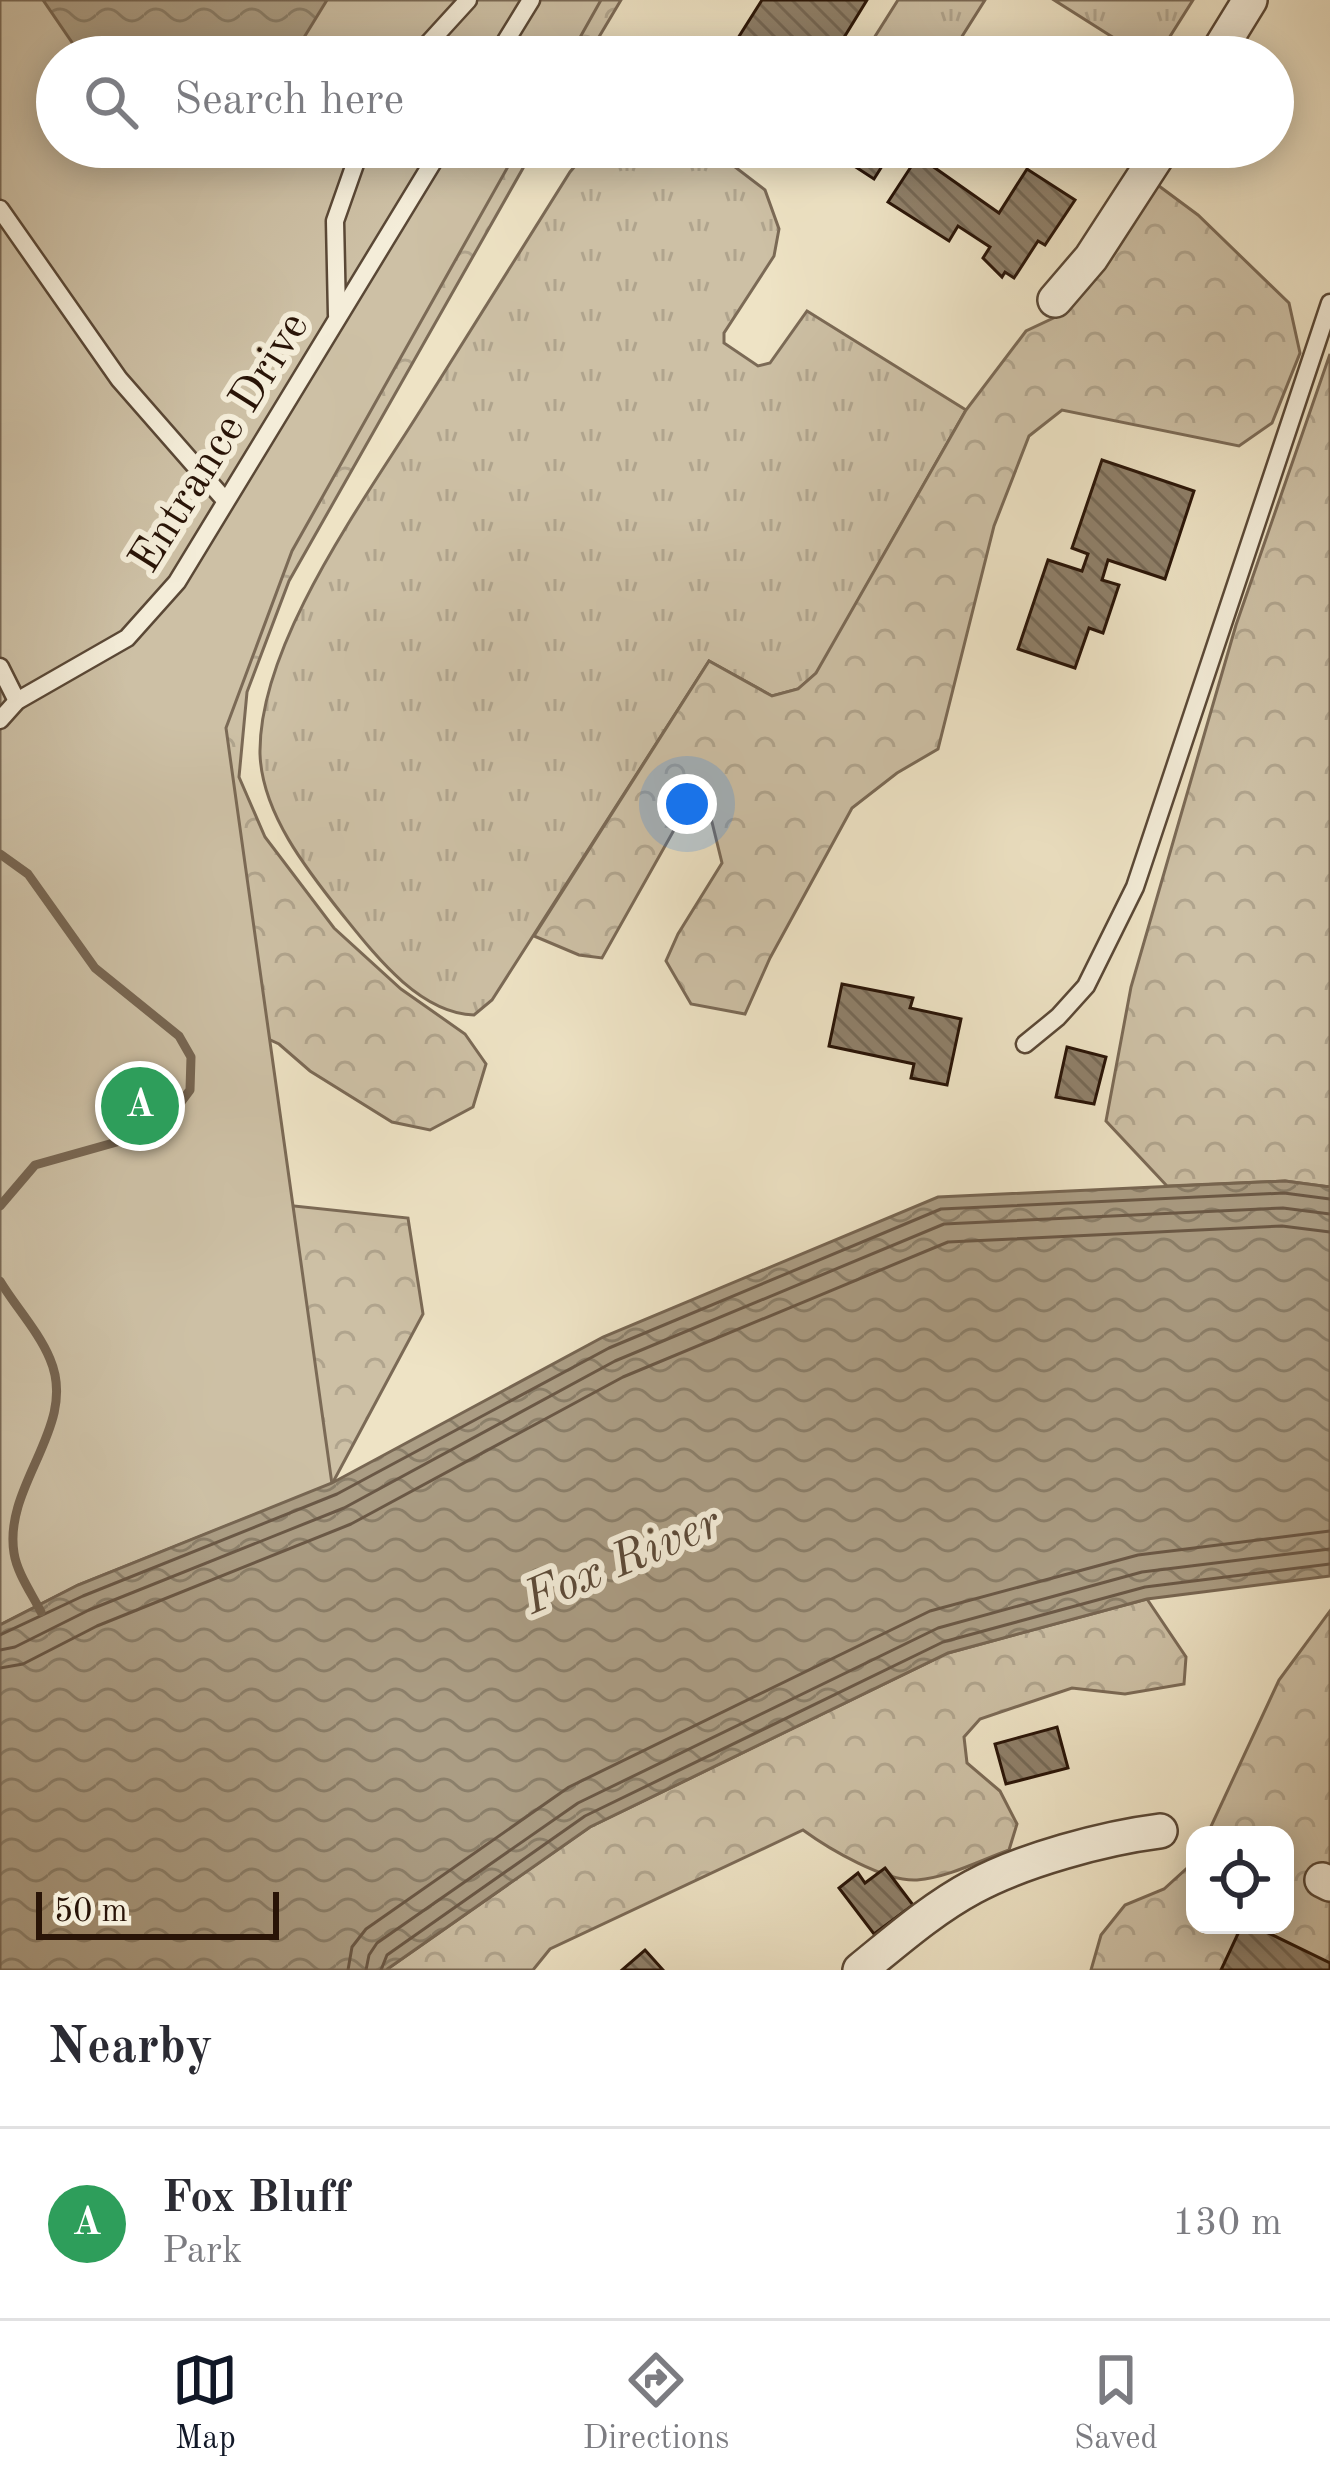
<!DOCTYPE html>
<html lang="en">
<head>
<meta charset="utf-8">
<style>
  body { margin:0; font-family:"Old Standard TT",serif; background:#f2f2f3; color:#2b2b33 }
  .controls { position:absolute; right:36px; bottom:36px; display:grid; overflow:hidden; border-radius:24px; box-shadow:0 6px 30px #0003 }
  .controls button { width:108px; height:108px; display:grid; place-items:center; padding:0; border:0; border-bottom:3px solid #e1e1e2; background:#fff; color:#2b2b33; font:60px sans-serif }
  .scale { position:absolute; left:36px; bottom:30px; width:243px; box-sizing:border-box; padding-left:12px; border:6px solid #291407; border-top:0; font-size:33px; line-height:42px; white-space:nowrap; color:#291407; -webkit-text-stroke:9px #f4edd9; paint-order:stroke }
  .you { position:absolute; left:687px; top:804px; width:42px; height:42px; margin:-30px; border:9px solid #fff; border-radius:50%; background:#1a73e8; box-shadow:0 0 0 18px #1a73e833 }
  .badge { display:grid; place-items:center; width:78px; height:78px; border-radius:50%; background:#111827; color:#fff; font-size:39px; font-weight:700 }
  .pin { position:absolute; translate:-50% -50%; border:6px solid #fff; box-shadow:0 3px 12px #0006 }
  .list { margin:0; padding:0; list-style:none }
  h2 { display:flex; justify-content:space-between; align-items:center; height:156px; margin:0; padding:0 48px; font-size:51px }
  h2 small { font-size:39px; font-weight:400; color:#7c7c81 }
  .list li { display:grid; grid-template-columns:78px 1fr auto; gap:36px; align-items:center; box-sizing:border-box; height:192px; padding:0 48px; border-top:3px solid #e1e1e2 }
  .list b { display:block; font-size:45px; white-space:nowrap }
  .list p { margin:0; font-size:39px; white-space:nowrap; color:#7c7c81 }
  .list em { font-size:39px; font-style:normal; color:#7c7c81 }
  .icon { flex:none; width:66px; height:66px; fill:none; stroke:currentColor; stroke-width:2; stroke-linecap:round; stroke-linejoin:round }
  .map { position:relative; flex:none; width:1330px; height:1970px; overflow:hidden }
  .search { position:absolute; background:#fff; box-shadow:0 6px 30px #0003; left:36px; right:36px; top:36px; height:132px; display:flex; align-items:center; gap:30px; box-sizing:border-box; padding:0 42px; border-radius:66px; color:#7c7c81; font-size:45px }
  .sheet { height:348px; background:#fff }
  nav { display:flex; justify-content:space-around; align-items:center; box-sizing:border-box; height:168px; border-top:3px solid #e1e1e2; background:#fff; font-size:33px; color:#7c7c81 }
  nav a { display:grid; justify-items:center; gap:6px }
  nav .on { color:#111827 }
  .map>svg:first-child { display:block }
  .grass { fill:url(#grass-tufts); stroke:#7b6a56; stroke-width:3 }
  .forest { fill:url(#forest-crowns); stroke:#7b6a56; stroke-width:3 }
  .green { fill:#cdc0a5; stroke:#7b6a56; stroke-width:3 }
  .water { fill:url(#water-waves); stroke:#776652; stroke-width:3 }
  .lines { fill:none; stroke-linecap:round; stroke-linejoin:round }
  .shore { stroke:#6a5846; stroke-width:3 }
  .stream { stroke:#776652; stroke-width:9 }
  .building { fill:url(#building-back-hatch); stroke:#291407; stroke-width:3 }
  .service-casing { stroke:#5a4836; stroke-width:21 }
  .minor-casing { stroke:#5a4836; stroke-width:38 }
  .service { stroke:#f4edd9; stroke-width:16 }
  .minor { stroke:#f4edd9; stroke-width:33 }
  .labels { text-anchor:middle; stroke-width:12; stroke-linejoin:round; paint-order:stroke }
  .street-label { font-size:45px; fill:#291407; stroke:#f4edd9 }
  .water-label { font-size:48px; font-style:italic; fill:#5d4b39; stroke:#f4edd9 }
</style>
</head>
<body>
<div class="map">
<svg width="1330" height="1970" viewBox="0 0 1330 1970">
  <defs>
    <pattern id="grass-tufts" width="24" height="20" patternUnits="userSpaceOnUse" patternTransform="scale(3)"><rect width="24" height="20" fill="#cdc0a5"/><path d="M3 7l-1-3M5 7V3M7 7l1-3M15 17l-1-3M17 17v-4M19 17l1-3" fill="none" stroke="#b0a48d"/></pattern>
    <pattern id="forest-crowns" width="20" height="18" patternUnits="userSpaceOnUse" patternTransform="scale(3)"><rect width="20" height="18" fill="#cdc0a5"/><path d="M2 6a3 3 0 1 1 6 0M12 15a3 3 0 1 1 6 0" fill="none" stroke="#b0a48d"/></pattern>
    <pattern id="water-waves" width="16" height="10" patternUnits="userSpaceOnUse" patternTransform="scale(3)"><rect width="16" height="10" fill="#ab9d84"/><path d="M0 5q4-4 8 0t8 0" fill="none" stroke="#8b7f6a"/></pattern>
    <pattern id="building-back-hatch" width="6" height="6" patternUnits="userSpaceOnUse" patternTransform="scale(3)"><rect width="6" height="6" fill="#8f806a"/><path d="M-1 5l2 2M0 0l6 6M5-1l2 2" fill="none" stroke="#756855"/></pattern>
  </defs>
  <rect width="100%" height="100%" fill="#eee3c5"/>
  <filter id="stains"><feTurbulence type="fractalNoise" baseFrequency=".00167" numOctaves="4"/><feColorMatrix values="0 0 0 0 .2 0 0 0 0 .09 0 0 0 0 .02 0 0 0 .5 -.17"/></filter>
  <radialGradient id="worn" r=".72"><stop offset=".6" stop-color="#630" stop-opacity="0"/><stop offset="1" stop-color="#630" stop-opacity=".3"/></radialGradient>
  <g class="grass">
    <path d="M898,0h87l-36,57h-87z"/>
    <path d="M1054,0h139l-36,57h-13z"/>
    <path d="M591,147h118l56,43 14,39 -5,27 -50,77v10l34,23 12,-3 37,-52 159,99 -149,263 -19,16 -26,7 -63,-35 -217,339 -18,15c-55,-2 -99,-60 -132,-101 -35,-44 -80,-101 -82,-160 -2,-109 103,-252 160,-343 50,-79 100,-159 150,-239z"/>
  </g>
  <g class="forest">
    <path d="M562,0h59l-34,57h-60z"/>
    <path d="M472,147h63l-246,434 -42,111 -8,85 26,60 69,91 67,61 64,45 21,30 -13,43 -43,23 -38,-8 -82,-51 -31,-27 -50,-23 -229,-265z"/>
    <path d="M1159,186l39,29 91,88 11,50 -28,70 -33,23 -177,-36 -33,26 -35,90 -56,223 -41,24 -45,35 -82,150 -25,56 -54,-10 -25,-43 12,-27 44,-71 -14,-57 -25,8 -81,144 -23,-3 -45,-19 175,-275 63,35 26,-7 18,-16 150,-263 60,-79 38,-18 24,-25 61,-100z"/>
    <path d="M1330,354v833l-45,-6 -118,5 -61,-65 25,-134 105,-362z"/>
    <path d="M219,1198l189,20 15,96 -91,170 -254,101 -78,40z"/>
    <path d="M1147,1599l39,58 -2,27 -59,10 -53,-6 -92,31 -16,18 3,26 33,28 17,33 -8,26c-30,11 -60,27 -92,30 -32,2 -88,-31 -114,-50l-253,119 -17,21h-147l204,-143 358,-174z"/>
    <path d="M1330,1611v359h-239l10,-35 24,-30 39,-16 31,-28v64h90v-90h-78l72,-155z"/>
  </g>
  <path class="green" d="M0,0h601l-32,57h-512v90h462l-227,404 -66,177 106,756 -254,101 -78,40z"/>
  <g class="water">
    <path d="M43,0h284l-35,57h-210z"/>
    <path d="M148,147h89l-6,9c-30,9 -57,11 -83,-9z"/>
    <path d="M1285,1181l45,6v389l-183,23 -199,54 -358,174 -204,143h-386v-345l78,-40 254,-102 271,-146 335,-140z"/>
  </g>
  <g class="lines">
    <g class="shore">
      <path d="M0,1635l83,-39 254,-102 272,-146 332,-139 343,-16 46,6"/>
      <path d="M0,1650l15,-3 74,-37 255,-102 271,-147 329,-137 339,-16 47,6"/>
      <path d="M0,1668l23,-4 74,-38 254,-102 272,-147 325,-135 334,-16 48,6"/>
      <path d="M348,1970l4,-23 14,-18 203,-142 361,-176 208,-56 192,-24"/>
      <path d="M366,1970l3,-15 8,-12 201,-140 360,-175 204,-56 188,-23"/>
      <path d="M381,1970l6,-15 198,-139 358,-174 202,-55 185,-23"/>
    </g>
    <g class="stream">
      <path d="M0,854l28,20 67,94 84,68 12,21 -1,33 -24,32 -35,16 -96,27 -35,41"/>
      <path d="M0,1281c15,25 39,51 50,78 29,67 -47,125 -36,194 3,20 18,41 27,59"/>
    </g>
  </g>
  <g class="building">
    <path d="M762,0h105l-35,57h-106z"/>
    <path d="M825,147h69l-20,32z"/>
    <path d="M918,156l81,57 28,-44 48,31 -30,45 -7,-4 -24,37 -9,-6 -3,5 -19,-19 7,-11 -32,-21 -9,15 -61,-39z"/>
    <path d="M1102,460l92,31 -29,88 -57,-19 -6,20 17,5 -16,48 -14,-5 -14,40 -57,-19 30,-89 34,11 6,-17 -16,-6z"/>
    <path d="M842,984l71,14 -3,10 51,11 -14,66 -36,-7 3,-14 -85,-18z"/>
    <path d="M1067,1047l39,10 -12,47 -38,-7z"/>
    <path d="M1057,1727l11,41 -62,16 -11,-40z"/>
    <path d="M885,1868l28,37 -39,29 -35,-46 19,-15 7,10z"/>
    <path d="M1242,1925h10l78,38v7h-109z"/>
    <path d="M645,1950l18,20h-41z"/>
  </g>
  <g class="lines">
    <defs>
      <g id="service">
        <path d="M416,57l52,-57"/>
        <path d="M496,57l35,-57"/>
        <path d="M0,209l119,170 105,120"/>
        <path d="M337,315l-2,-94 26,-74"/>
        <path d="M0,667l17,34"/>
        <path d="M0,720l17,-19 110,-63 50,-56 265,-435"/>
        <path d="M1025,1044l33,-27 28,-31 49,-99 195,-584"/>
      </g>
      <g id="minor">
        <path d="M1215,57l35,-57"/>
        <path d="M1055,300l36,-42 72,-111"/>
        <path d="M1322,1880l8,4"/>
        <path d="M860,1970c37,-30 72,-61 113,-83 50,-27 131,-49 187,-56"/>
      </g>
    </defs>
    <use href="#service" class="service-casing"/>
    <use href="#minor" class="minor-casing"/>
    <use href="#service" class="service"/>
    <use href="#minor" class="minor"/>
  </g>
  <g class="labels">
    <g class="street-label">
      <text transform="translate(217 441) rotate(-58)" y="16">Entrance Drive</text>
    </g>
    <g class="water-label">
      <text transform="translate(621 1558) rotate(-23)" y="17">Fox River</text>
    </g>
  </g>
  <rect width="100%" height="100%" filter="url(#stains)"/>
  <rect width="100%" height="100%" fill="url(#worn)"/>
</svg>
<div class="controls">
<button><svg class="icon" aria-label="locate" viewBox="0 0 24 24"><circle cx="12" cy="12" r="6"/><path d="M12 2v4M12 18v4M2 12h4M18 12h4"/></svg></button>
</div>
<div class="scale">50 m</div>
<div class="you"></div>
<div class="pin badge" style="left:140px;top:1106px;background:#2e9e5b">A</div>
<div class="search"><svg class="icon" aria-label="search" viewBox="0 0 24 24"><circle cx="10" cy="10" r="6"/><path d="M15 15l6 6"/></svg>Search here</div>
</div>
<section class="sheet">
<h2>Nearby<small></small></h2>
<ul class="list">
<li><span class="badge" style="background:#2e9e5b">A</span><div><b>Fox Bluff</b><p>Park</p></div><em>130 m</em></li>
</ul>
</section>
<nav>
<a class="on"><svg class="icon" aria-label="map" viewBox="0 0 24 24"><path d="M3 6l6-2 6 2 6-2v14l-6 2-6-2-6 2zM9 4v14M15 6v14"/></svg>Map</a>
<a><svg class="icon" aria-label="directions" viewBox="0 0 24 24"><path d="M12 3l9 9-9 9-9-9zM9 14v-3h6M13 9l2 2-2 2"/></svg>Directions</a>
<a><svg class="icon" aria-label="saved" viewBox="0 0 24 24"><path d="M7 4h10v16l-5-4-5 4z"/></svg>Saved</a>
</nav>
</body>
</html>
